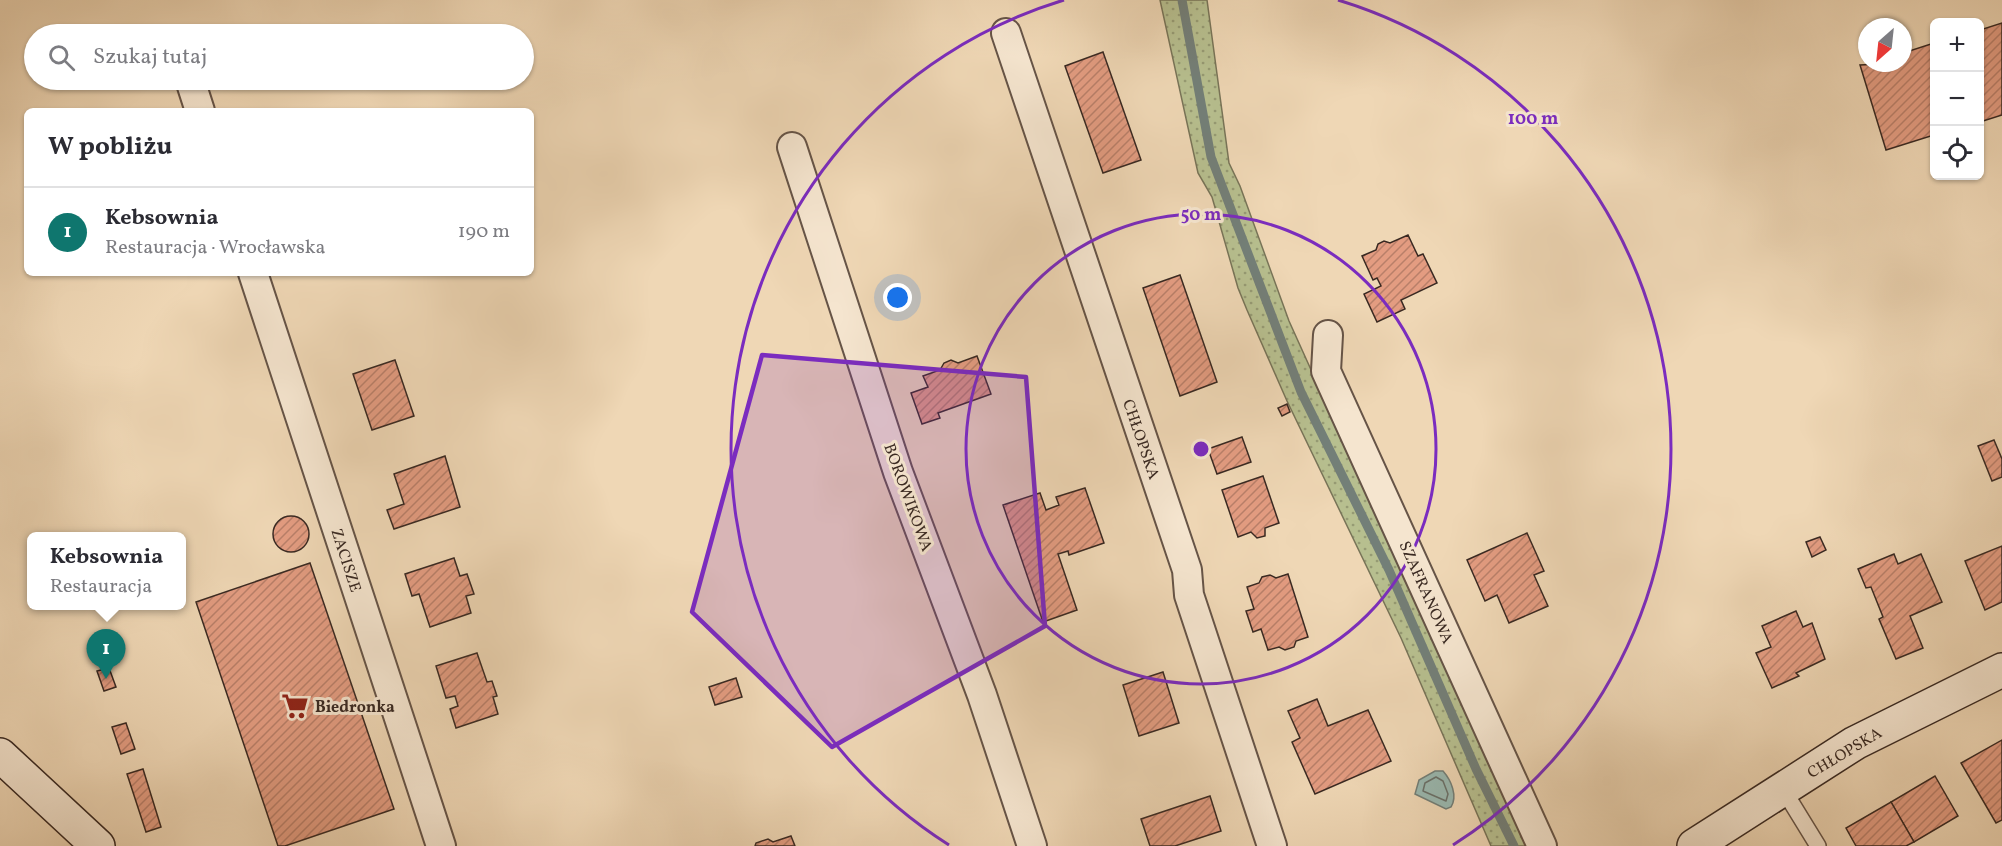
<!DOCTYPE html>
<html lang="pl">
<head>
<meta charset="utf-8">
<style>
  body { margin:0; font-family:Vollkorn,serif; background:#f2f2f3; color:#2b2b33 }
  .controls { position:absolute; right:18px; top:18px; display:grid; overflow:hidden; border-radius:9px; box-shadow:0 2px 4px #0004 }
  .controls button { width:54px; height:54px; display:grid; place-items:center; padding:0; border:0; border-bottom:2px solid #e1e1e2; background:#fff; color:#2b2b33; font:30px sans-serif }
  .compass { position:absolute; left:1858px; top:18px; width:54px; height:54px; border-radius:50%; background:#fff; box-shadow:0 2px 4px #0004; rotate:207deg }
  .you { position:absolute; left:898px; top:298px; width:21px; height:21px; margin:-15px; border:4px solid #fff; border-radius:50%; background:#1a73e8; box-shadow:0 0 0 9px #1a73e833 }
  .badge { display:grid; place-items:center; width:39px; height:39px; border-radius:50%; background:#0f766e; color:#fff; font-size:20px; font-weight:700 }
  .pin { position:absolute; translate:-50% -50px; filter:drop-shadow(0 2px 3px #0008) }
  .pin::after { content:''; position:absolute; top:32px; width:21px; height:18px; background:inherit; clip-path:polygon(0 0,100% 0,50% 100%) }
  .popup { position:absolute; left:27px; top:532px; width:159px; height:78px; box-sizing:border-box; display:grid; place-content:center; border-radius:9px; background:#fff; filter:drop-shadow(0 2px 4px #0005); font-size:20px; white-space:nowrap; color:#7c7c81 }
  .popup b { font-size:22px; color:#2b2b33 }
  .popup::after { content:''; position:absolute; left:50%; top:100%; margin-left:-12px; border:12px solid transparent; border-top-color:#fff }
  .list { margin:0; padding:0; list-style:none }
  h2 { display:flex; justify-content:space-between; align-items:center; height:78px; margin:0; padding:0 24px; font-size:26px }
  h2 small { font-size:20px; font-weight:400; color:#7c7c81 }
  .list li { display:grid; grid-template-columns:39px 1fr auto; gap:18px; align-items:center; box-sizing:border-box; height:90px; padding:0 24px; border-top:2px solid #e1e1e2 }
  .list b { display:block; font-size:22px; white-space:nowrap }
  .list p { margin:0; font-size:20px; white-space:nowrap; color:#7c7c81 }
  .list em { font-size:20px; font-style:normal; color:#7c7c81 }
  .icon { flex:none; width:33px; height:33px; fill:none; stroke:currentColor; stroke-width:2; stroke-linecap:round; stroke-linejoin:round }
  .map { position:relative; flex:none; width:2002px; height:846px; overflow:hidden }
  .search { position:absolute; background:#fff; box-shadow:0 2px 4px #0004; left:24px; top:24px; width:510px; height:66px; display:flex; align-items:center; gap:15px; box-sizing:border-box; padding:0 21px; border-radius:33px; color:#7c7c81; font-size:22px }
  .panel { position:absolute; background:#fff; box-shadow:0 2px 4px #0004; left:24px; top:108px; width:510px; height:168px; border-radius:9px }
  .map>svg:first-child { display:block }
  .grass { fill:url(#grass-dots); stroke:#787458; stroke-width:1.5 }
  .water { fill:#9ab9b1; stroke:#737f78; stroke-width:1.5 }
  .lines { fill:none; stroke-linecap:round; stroke-linejoin:round }
  .shore { stroke:#6a716a; stroke-width:1.5 }
  .stream { stroke:#737f78; stroke-width:9 }
  .building { fill:url(#building-hatch); stroke:#392922; stroke-width:1.5 }
  .lane-casing { stroke:#665447; stroke-width:18 }
  .street-casing { stroke:#665447; stroke-width:32 }
  .secondary-casing { stroke:#392922; stroke-width:36 }
  .lane { stroke:#f5e5cf; stroke-width:15 }
  .street { stroke:#f5e5cf; stroke-width:28 }
  .secondary { stroke:#f5e5cf; stroke-width:33 }
  .marked { fill:#7b2cbf; fill-opacity:0.2; stroke:#7b2cbf; stroke-width:4.5; stroke-linejoin:round }
  .ring { fill:none; stroke:#7b2cbf; stroke-width:3 }
  .labels { text-anchor:middle; stroke-width:6; stroke-linejoin:round; paint-order:stroke }
  .street-label { font-size:16px; fill:#392922; stroke:#f5e5cf }
  .poi-label { font-size:16px; font-weight:bold; fill:#392922; stroke:#f5e5cf; text-anchor:start }
  .centre { fill:#7b2cbf; stroke:#f5e5cf; stroke-width:3 }
  .ring-label { font-size:18px; text-anchor:middle; font-weight:bold; fill:#7b2cbf; stroke:#f5e5cf; stroke-width:6; stroke-linejoin:round; paint-order:stroke }
</style>
</head>
<body>
<div class="map">
<svg width="2002" height="846" viewBox="0 0 2002 846">
  <defs>
    <pattern id="grass-dots" width="8" height="8" patternUnits="userSpaceOnUse" patternTransform="scale(1.5)"><rect width="8" height="8" fill="#b7bf8f"/><path d="M2 2h.1M6 6h.1" fill="none" stroke="#969b74" stroke-width="1.8" stroke-linecap="round"/></pattern>
    <pattern id="building-hatch" width="6" height="6" patternUnits="userSpaceOnUse" patternTransform="scale(1.5)"><rect width="6" height="6" fill="#e39c81"/><path d="M-1 1l2-2M0 6l6-6M5 7l2-2" fill="none" stroke="#b97f69"/></pattern>
  </defs>
  <rect width="100%" height="100%" fill="#efd7b5"/>
  <filter id="stains"><feTurbulence type="fractalNoise" baseFrequency=".00333" numOctaves="4"/><feColorMatrix values="0 0 0 0 .2 0 0 0 0 .09 0 0 0 0 .02 0 0 0 .5 -.17"/></filter>
  <radialGradient id="worn" r=".72"><stop offset=".6" stop-color="#630" stop-opacity="0"/><stop offset="1" stop-color="#630" stop-opacity=".3"/></radialGradient>
  <path class="grass" d="M1160,0h47l22,163 11,23 49,135 237,525h-35l-90,-208 -114,-237 -40,-91 -9,-22 -26,-91 -14,-24z"/>
  <path class="water" d="M1435,771h8c8,9 15,25 8,36l-5,2 -31,-15 4,-14z"/>
  <g class="lines">
    <path class="shore" d="M1436,777l7,4 5,13 -2,7 -23,-10 2,-8z"/>
    <path class="stream" d="M1182,0l29,157 90,235 88,178 87,199 38,77"/>
  </g>
  <g class="building">
    <path d="M2002,23v92l-22,7v-92z"/>
    <path d="M1934,43v92l-48,15 -26,-85 43,-2v-10z"/>
    <path d="M1103,52l38,108 -38,13 -38,-107z"/>
    <path d="M1408,235l10,21 5,-2 14,29 -36,17 4,9 -28,13 -13,-28 17,-8 -4,-8 -4,2 -11,-24 14,-6 2,-6 6,-3 6,2z"/>
    <path d="M1180,275l37,107 -37,14 -37,-108z"/>
    <path d="M977,356l14,38 -53,19 2,5 -18,6 -11,-31 17,-6 -5,-11 17,-6 4,-7 7,-3 7,3z"/>
    <path d="M395,360l19,56 -42,14 -19,-56z"/>
    <path d="M1287,404l3,8 -8,4 -4,-8z"/>
    <path d="M1242,437l9,25 -34,12 -9,-25z"/>
    <path d="M1994,440l8,19v18l-10,4 -14,-35z"/>
    <path d="M445,456l15,51 -66,22 -7,-19 17,-6 -10,-30z"/>
    <path d="M1263,476l16,47 -14,5v8l-8,2 -6,-6 -13,5 -16,-47z"/>
    <path d="M1085,488l19,55 -35,12 -1,-4 -10,3 19,56 -34,12 -40,-117 37,-12 6,17 13,-5 -3,-8z"/>
    <circle cx="291" cy="534" r="18"/>
    <path d="M1527,533l17,38 -10,4 14,31 -39,17 -12,-28 -12,6 -18,-41z"/>
    <path d="M1820,537l6,13 -14,7 -6,-15z"/>
    <path d="M2002,546v56l-17,8 -20,-49z"/>
    <path d="M1894,554l4,10 23,-10 21,48 -32,14 13,32 -27,11 -17,-40 4,-2 -12,-30 -5,1 -8,-19z"/>
    <path d="M454,558l6,18 7,-2 7,20 -8,2 5,17 -41,14 -11,-33 -7,2 -7,-22z"/>
    <path d="M310,563l84,246 -109,37h-7l-82,-244z"/>
    <path d="M1288,574l20,63 -12,4 -2,6 -9,3 -6,-3 -11,3 -7,-21 -8,3 -7,-21 8,-2 -7,-22 12,-4 3,-6 8,-2 6,3z"/>
    <path d="M1796,611l7,16 9,-4 13,36 -29,14 3,3 -27,12 -16,-35 15,-6 -9,-21z"/>
    <path d="M477,653l10,29 5,-1 5,15 -4,1 5,17 -42,14 -6,-19 8,-3 -3,-10 -9,2 -10,-32z"/>
    <path d="M109,668l7,19 -12,4 -7,-20z"/>
    <path d="M1163,672l16,51 -40,13 -16,-51z"/>
    <path d="M736,678l6,19 -27,8 -6,-18z"/>
    <path d="M1317,699l11,27 40,-16 23,51 -76,33 -23,-52 8,-4 -12,-27z"/>
    <path d="M126,723l9,26 -14,5 -9,-27z"/>
    <path d="M2002,740v80l-6,3 -35,-60z"/>
    <path d="M143,769l18,58 -15,5 -19,-58z"/>
    <path d="M1935,776l23,40 -44,26 -23,-40z"/>
    <path d="M1210,796l11,35 -46,15h-25l-9,-27z"/>
    <path d="M1891,802l23,40 -8,4h-50l-10,-18z"/>
    <path d="M791,836l4,10h-40l1,-3 12,-4 5,3z"/>
  </g>
  <g class="lines">
    <defs>
      <path id="lane" d="M1783,789l35,57"/>
      <g id="street">
        <path d="M1006,33l181,537 2,25 83,251"/>
        <path d="M190,80l10,31"/>
        <path d="M792,147l106,325 84,223 50,151"/>
        <path d="M253,273l188,573"/>
        <path d="M1328,335l-2,36 216,475"/>
      </g>
      <g id="secondary">
        <path d="M0,755l98,91"/>
        <path d="M1694,846l161,-103 147,-73"/>
      </g>
    </defs>
    <use href="#lane" class="lane-casing"/>
    <use href="#street" class="street-casing"/>
    <use href="#secondary" class="secondary-casing"/>
    <use href="#lane" class="lane"/>
    <use href="#street" class="street"/>
    <use href="#secondary" class="secondary"/>
  </g>
  <path class="marked" d="M762,355l264,22 19,249 -213,121 -140,-135z"/>
  <g class="ring">
    <circle cx="1201" cy="449" r="235"/>
    <path d="M949 845A469 469 0 0 1 1064 0M1338 0A469 469 0 0 1 1453 845"/>
  </g>
  <defs>
    <symbol id="supermarket-bare" viewBox="-9 -9 18 18"><path d="M-6-5.5h2.5l.6 2H6L4.5 2H-2.5L-4.4-4H-6ZM-1.5 3.2a1.3 1.3 0 1 0 .1 0ZM3 3.2a1.3 1.3 0 1 0 .1 0Z" fill="#8f2418" stroke="#f5e5cf" stroke-width="2.5" paint-order="stroke"/></symbol>
  </defs>
  <g fill-rule="evenodd">
    <use href="#supermarket-bare" x="276" y="687" width="38" height="38"/>
  </g>
  <g class="labels">
    <g class="street-label">
      <text transform="translate(1142 439) rotate(71)" y="6">CHŁOPSKA</text>
      <text transform="translate(909 497) rotate(70)" y="6">BOROWIKOWA</text>
      <text transform="translate(347 560) rotate(72)" y="6">ZACISZE</text>
      <text transform="translate(1427 592) rotate(66)" y="6">SZAFRANOWA</text>
      <text transform="translate(1844 752) rotate(-31)" y="6">CHŁOPSKA</text>
    </g>
    <g class="poi-label">
      <text x="315" y="712">Biedronka</text>
    </g>
  </g>
  <circle cx="1201" cy="449" r="9" class="centre"/>
  <g class="ring-label">
    <text x="1533" y="124">100 m</text>
    <text x="1201" y="220">50 m</text>
  </g>
  <rect width="100%" height="100%" filter="url(#stains)"/>
  <rect width="100%" height="100%" fill="url(#worn)"/>
</svg>
<div class="controls">
<button>+</button>
<button>−</button>
<button><svg class="icon" aria-label="locate" viewBox="0 0 24 24"><circle cx="12" cy="12" r="6"/><path d="M12 2v4M12 18v4M2 12h4M18 12h4"/></svg></button>
</div>
<svg class="compass" viewBox="-18 -18 36 36"><path d="M0-13l5 13h-10z" fill="#e53935"/><path d="M0 13l5-13h-10z" fill="#7c7c81"/></svg>
<div class="you"></div>
<div class="pin badge" style="left:106px;top:679px">1</div>
<div class="popup"><b>Kebsownia</b>Restauracja</div>
<div class="search"><svg class="icon" aria-label="search" viewBox="0 0 24 24"><circle cx="10" cy="10" r="6"/><path d="M15 15l6 6"/></svg>Szukaj tutaj</div>
<section class="panel">
<h2>W pobliżu<small></small></h2>
<ul class="list">
<li><span class="badge">1</span><div><b>Kebsownia</b><p>Restauracja · Wrocławska</p></div><em>190 m</em></li>
</ul>
</section>
</div>
</body>
</html>
